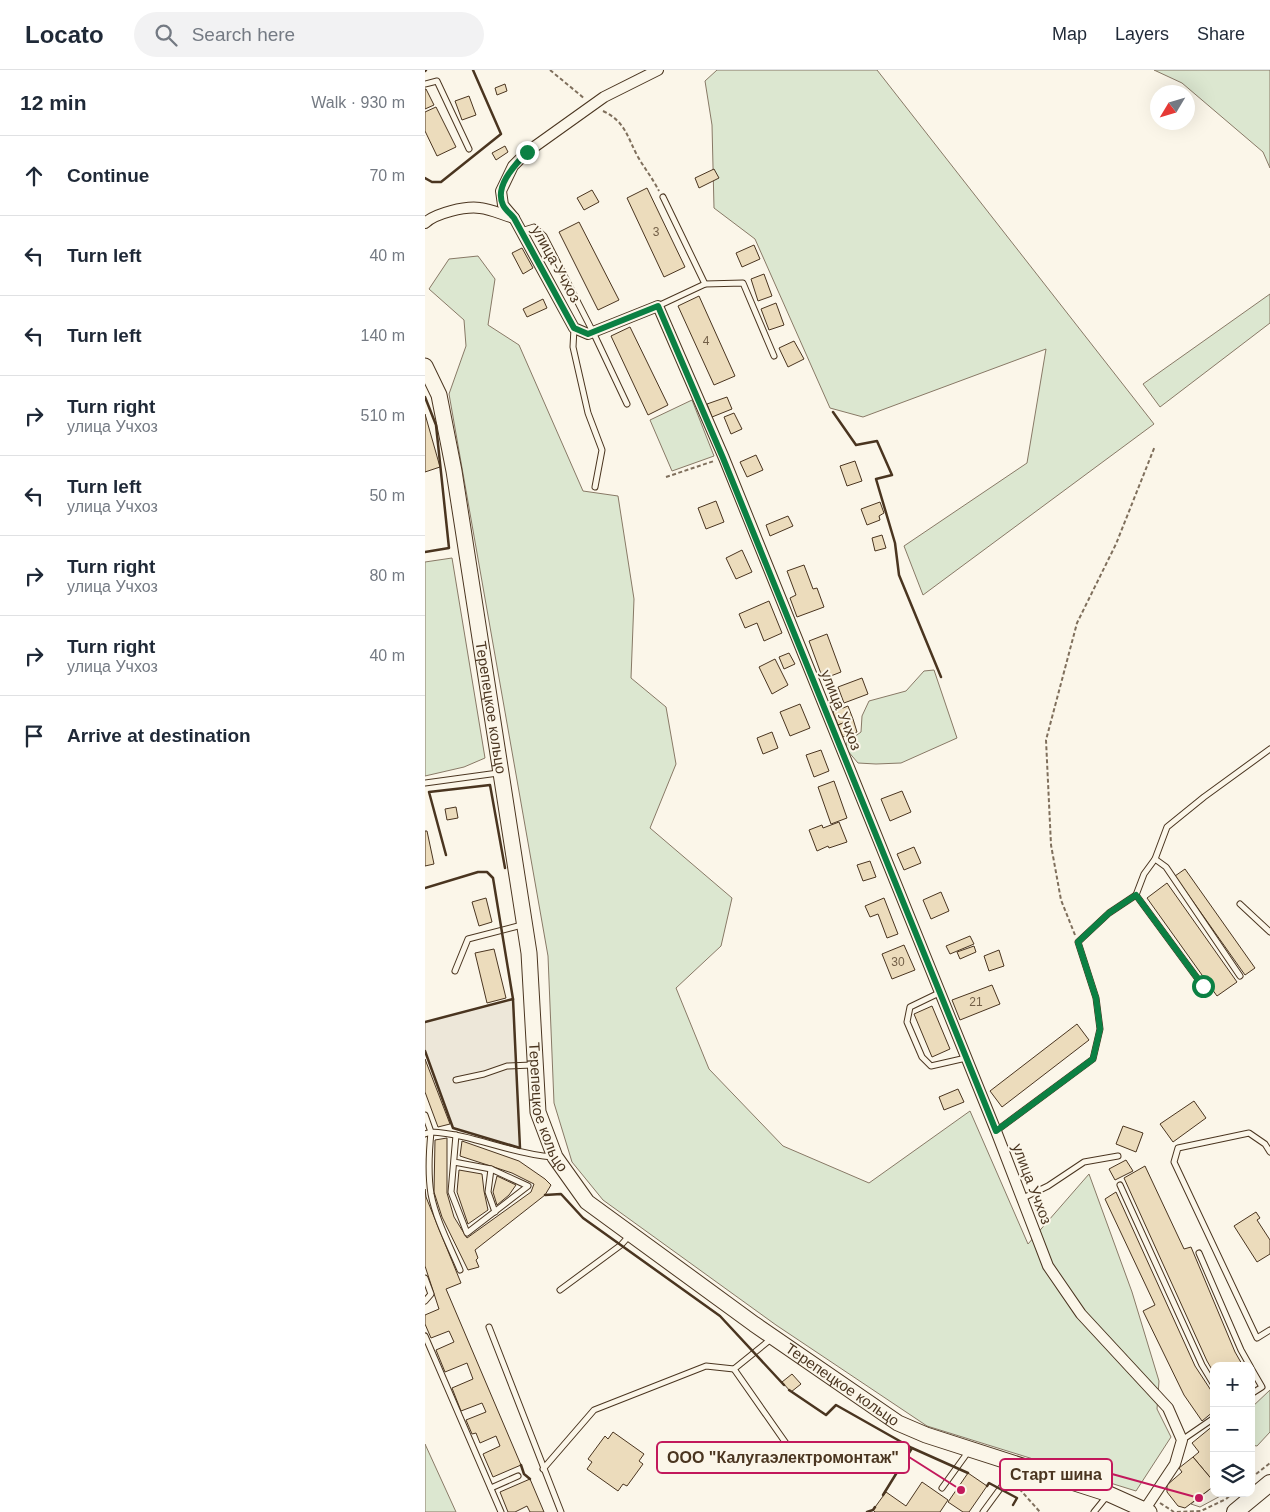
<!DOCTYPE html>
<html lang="en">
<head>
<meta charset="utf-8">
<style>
  body { margin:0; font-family:Helvetica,sans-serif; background:#f2f2f3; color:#1f2937 }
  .controls { position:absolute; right:15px; bottom:15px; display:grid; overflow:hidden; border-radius:10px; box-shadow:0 5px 20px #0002 }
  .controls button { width:45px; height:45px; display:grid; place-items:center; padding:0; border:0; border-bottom:1px solid #e0e1e3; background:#fff; color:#1f2937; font:25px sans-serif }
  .compass { position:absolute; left:725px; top:15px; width:45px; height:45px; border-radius:50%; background:#fff; box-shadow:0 5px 20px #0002; rotate:232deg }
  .stop { position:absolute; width:15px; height:15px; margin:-11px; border:4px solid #0b8043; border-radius:50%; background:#fff }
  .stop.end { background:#0b8043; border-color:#fff; box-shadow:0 1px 5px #0008 }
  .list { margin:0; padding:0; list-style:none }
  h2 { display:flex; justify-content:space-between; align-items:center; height:65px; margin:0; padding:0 20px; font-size:21px }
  h2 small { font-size:16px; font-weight:400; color:#747a83 }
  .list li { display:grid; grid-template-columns:32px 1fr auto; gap:15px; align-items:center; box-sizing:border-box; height:80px; padding:0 20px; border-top:1px solid #e0e1e3 }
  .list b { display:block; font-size:19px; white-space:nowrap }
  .list p { margin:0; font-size:16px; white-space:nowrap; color:#747a83 }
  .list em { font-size:16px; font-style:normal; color:#747a83 }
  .icon { flex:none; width:28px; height:28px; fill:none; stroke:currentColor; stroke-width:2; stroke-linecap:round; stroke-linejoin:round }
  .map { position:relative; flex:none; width:845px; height:1442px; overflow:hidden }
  header { display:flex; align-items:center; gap:30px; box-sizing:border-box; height:70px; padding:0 25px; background:#fff; border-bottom:1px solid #e0e1e3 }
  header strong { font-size:24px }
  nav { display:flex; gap:28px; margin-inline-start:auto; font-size:18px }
  .search { width:350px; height:45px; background:#f2f2f3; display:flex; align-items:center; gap:12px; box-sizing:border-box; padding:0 18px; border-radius:28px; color:#747a83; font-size:19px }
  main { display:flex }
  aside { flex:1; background:#fff }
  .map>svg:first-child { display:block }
  .green { fill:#dce7d0; stroke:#887966 }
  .parking { fill:#ede7d9; stroke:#887966 }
  .building { fill:#ecdcbc; stroke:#4a3520 }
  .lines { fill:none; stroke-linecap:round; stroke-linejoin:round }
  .lane-casing { stroke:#4a3520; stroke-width:7 }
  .street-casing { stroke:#4a3520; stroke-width:12 }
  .secondary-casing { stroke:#4a3520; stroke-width:17 }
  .primary-casing { stroke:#4a3520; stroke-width:18 }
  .path { stroke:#7f6f5c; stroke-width:2; stroke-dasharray:4 2.5; stroke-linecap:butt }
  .lane { stroke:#fbf6e9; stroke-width:5 }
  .street { stroke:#fbf6e9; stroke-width:10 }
  .secondary { stroke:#fbf6e9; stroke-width:15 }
  .primary { stroke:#fbf6e9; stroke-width:16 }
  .wall { stroke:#4a3520; stroke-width:2.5 }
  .route { stroke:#0b8043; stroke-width:6 }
  .labels { text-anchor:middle; stroke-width:4; stroke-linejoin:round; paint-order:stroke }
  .number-label { font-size:12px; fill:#725f47 }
  .street-label { font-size:15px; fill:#4a3520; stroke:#fbf6e9 }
  .leader { fill:none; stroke:#c2185b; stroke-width:2 }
  .callout-dot { fill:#c2185b; stroke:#fbf6e9; stroke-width:2 }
  .callout { fill:#fbf6e9; stroke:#c2185b; stroke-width:2 }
  .callout-label { font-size:16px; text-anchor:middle; font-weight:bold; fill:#4a3520 }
</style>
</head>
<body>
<header>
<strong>Locato</strong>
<div class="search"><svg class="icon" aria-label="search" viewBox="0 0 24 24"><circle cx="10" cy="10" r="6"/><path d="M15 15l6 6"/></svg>Search here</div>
<nav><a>Map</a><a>Layers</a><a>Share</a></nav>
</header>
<main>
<aside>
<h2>12 min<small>Walk · 930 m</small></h2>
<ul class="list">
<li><svg class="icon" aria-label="ahead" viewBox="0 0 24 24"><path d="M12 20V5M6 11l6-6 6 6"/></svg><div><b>Continue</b></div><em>70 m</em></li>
<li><svg class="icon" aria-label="left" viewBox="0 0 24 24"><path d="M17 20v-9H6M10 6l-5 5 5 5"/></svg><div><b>Turn left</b></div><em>40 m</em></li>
<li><svg class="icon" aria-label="left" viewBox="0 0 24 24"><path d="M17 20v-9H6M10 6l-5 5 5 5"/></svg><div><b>Turn left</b></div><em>140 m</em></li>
<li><svg class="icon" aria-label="right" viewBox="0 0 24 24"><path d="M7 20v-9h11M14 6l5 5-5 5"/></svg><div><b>Turn right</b><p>улица Учхоз</p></div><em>510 m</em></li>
<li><svg class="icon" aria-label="left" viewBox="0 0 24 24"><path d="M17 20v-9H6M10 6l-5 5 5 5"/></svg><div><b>Turn left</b><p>улица Учхоз</p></div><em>50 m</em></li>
<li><svg class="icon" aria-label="right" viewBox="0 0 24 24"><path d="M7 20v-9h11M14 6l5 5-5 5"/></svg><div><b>Turn right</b><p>улица Учхоз</p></div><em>80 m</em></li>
<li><svg class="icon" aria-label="right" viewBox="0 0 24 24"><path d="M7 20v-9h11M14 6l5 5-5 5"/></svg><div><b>Turn right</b><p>улица Учхоз</p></div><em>40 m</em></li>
<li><svg class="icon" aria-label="arrive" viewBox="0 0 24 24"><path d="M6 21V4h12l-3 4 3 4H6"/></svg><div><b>Arrive at destination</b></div></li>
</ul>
</aside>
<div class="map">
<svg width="845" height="1442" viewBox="0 0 845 1442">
  <rect width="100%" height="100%" fill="#fbf6e9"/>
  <g class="green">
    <path d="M292,0h160l277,354 -231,171 -19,-49 123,-83 19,-114 -183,68 -33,-9 -75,-169 -41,-31 -2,-83 -7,-44z"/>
    <path d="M729,0h116v98l-7,-16 -81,-69z"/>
    <path d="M53,186l17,23 -7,46 31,20 64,146 35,5 16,103 -3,79 35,29 10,57 -26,64 82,70 -11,48 -45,42 33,81 74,77 86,37 101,-72 58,133 61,-70 43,118 27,89 -2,28 14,28 -35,54 -209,-65 -151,-101 -173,-125 -31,-38 -18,-59 -6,-147 -99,-562 17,-48 -2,-26 -35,-31 20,-30z"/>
    <path d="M845,224v29l-110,84 -17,-23z"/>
    <path d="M267,330l22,56 -42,15 -22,-51z"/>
    <path d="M27,488l33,200 -21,9 -39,9v-214z"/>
    <path d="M509,600l23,68 -56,25 -25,1 -18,-1 -11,-13 -1,-7 15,-11 1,-16 7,-15 37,-10 18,-20z"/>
    <path d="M845,1320v42l-13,14 -6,-1v-37z"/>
    <path d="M0,1374l31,68h-31z"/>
  </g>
  <g class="parking">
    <path d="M88,929l7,149 -67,-20 -28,-77v-29z"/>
    <path d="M789,1416v7h12l-26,14 -9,-3z"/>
  </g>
  <g class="building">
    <path d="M80,14l2,7 -10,4 -2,-7z"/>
    <path d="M0,19h1l8,16 -9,4z"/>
    <path d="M44,26l7,19 -14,5 -7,-19z"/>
    <path d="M11,37l20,40 -19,9 -12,-25v-19z"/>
    <path d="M80,76l3,6 -12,8 -4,-7z"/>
    <path d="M289,99l5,9 -20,10 -4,-10z"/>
    <path d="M222,118l38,79 -21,10 -37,-79z"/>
    <path d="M167,120l7,12 -15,8 -7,-12z"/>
    <path d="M154,152l40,78 -21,10 -39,-78z"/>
    <path d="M329,175l6,14 -18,8 -6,-14z"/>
    <path d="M97,178l11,20 -10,6 -11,-21z"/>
    <path d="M339,204l8,22 -14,5 -7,-22z"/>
    <path d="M274,226l36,80 -21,9 -36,-79z"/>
    <path d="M118,229l4,9 -20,9 -4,-8z"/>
    <path d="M351,233l8,22 -15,5 -8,-21z"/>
    <path d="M205,257l38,78 -20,10 -37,-79z"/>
    <path d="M369,271l10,18 -16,8 -9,-19z"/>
    <path d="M302,327l5,12 -20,8 -5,-13z"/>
    <path d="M309,343l8,16 -11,5 -7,-17z"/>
    <path d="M0,344l15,53 -15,5z"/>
    <path d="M331,385l7,15 -16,7 -7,-15z"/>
    <path d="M430,391l7,20 -15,5 -7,-20z"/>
    <path d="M291,431l8,21 -18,7 -8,-21z"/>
    <path d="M455,432l4,11 -5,3 1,4 -13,5 -6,-16z"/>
    <path d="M363,446l5,10 -23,10 -4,-11z"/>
    <path d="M457,465l4,13 -11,3 -3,-13z"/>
    <path d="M317,480l10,22 -16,7 -10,-21z"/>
    <path d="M379,495l9,24 4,-1 7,19 -27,10 -7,-19 6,-3 -9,-24z"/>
    <path d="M344,531l13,32 -18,8 -7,-18 -12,5 -6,-14z"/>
    <path d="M402,564l14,38 -18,7 -14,-38z"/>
    <path d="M364,583l6,11 -11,5 -5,-12z"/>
    <path d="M350,589l13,26 -16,9 -13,-27z"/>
    <path d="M437,608l6,16 -24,9 -6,-16z"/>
    <path d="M375,634l10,24 -20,8 -10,-24z"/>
    <path d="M423,636l5,13 -15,6 -5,-13z"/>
    <path d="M428,649l4,13 -14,5 -5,-12z"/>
    <path d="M347,662l6,16 -15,6 -6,-16z"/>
    <path d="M396,680l8,21 -15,6 -8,-22z"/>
    <path d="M409,711l13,37 -16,6 -13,-37z"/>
    <path d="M477,721l9,21 -21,9 -9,-22z"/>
    <path d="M31,737l2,11 -11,2 -2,-11z"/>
    <path d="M414,752l8,20 -18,6 -1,-2 -11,5 -8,-21 13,-5 1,3z"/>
    <path d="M0,761h2l7,33 -9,2z"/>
    <path d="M489,777l7,16 -17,7 -7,-16z"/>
    <path d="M445,791l6,16 -13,4 -6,-16z"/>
    <path d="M760,799l70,99 -10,7 -70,-99z"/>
    <path d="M742,813l70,99 -20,14 -70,-98z"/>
    <path d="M516,822l8,19 -18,8 -8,-19z"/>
    <path d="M61,828l6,24 -13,4 -7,-24z"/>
    <path d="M459,828l14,36 -11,4 -9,-24 -8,3 -5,-11z"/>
    <path d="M545,866l4,8 -24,10 -4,-8z"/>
    <path d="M479,875l11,25 -23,9 -10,-25z"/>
    <path d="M549,876l2,6 -16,7 -3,-7z"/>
    <path d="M69,879l12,49 -19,5 -12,-50z"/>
    <path d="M574,880l5,16 -15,5 -5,-15z"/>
    <path d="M567,915l8,19 -40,16 -8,-20z"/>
    <path d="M507,936l18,43 -18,8 -18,-43z"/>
    <path d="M652,954l12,16 -87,67 -12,-16z"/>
    <path d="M0,989l25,65 -12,3 -13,-35z"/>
    <path d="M533,1019l6,13 -20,8 -5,-13z"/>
    <path d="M769,1031l12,17 -33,24 -13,-18z"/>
    <path d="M698,1056l20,7 -7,19 -20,-8z"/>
    <path d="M22,1068v55l7,24 13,21 64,-46 3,-8 -22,-11 -52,-17 2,-15 57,20 26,18 6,6 -6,10 -70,55 3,8 -2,2 3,7 -11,3 -26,-53 -8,-25 1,-52z"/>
    <path d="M701,1090l7,11 -18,9 -6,-11z"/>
    <path d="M720,1096l39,83 7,-2 44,105 8,14h-29v7l-7,-12 -83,-183z"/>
    <path d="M34,1100l23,4 2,17 4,19 -20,14 -11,-32z"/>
    <path d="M72,1106l19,9 -7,10 -12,10 -4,-13z"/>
    <path d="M0,1119l1,8 35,86 -15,6 75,176 -28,12 -10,-23 17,-8 -4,-10 -16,7 -4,-10 -4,1 -6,-14 20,-8 -4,-9 -21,8 -9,-23 21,-9 -6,-16 -22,9 -9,-22 18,-8 -5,-11 -18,7 -6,-14v-9l14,-6 -14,-43z"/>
    <path d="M691,1122l79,174 19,29v16l-12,10 -18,-26 -41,-84 12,-6 -50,-106z"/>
    <path d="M831,1142l4,6 -3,2 13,20v14l-13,8 -23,-36z"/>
    <path d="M367,1304l9,10 -10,8 -9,-10z"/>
    <path d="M789,1355v57l-21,-25 6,-5 -7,-9z"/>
    <path d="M188,1362l31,22 -5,7 4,3 -16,22 -4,-2 -5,7 -31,-22 5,-7 -4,-3 17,-23 3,3z"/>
    <path d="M768,1387l21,25v4l-29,22 -7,-2 -11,-14v-7l15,-13 -3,-4z"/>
    <path d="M543,1403l19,13 -18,26h-6l-15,-10z"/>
    <path d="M105,1409l14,33h-14l-3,-6 -12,6h-7l-8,-20z"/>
    <path d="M497,1412l26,18 -8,12h-65l-2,-2 13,-18 20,14z"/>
  </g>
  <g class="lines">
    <defs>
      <g id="lane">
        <path d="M0,14l12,-3 32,68"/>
        <path d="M238,127l42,87"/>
        <path d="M96,161l13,-4 10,9 49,96 34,72"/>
        <path d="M233,236l47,-22 38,-1 31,73"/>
        <path d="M149,258l-1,19 15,66 14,37 -7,37"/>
        <path d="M0,713l73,-10"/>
        <path d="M730,789l12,-32 37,-30 66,-48"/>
        <path d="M815,834l30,28"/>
        <path d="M30,901l13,-32 54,-14"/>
        <path d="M778,916l-67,-91 8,-21 11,-15 11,8 74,109"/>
        <path d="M514,923l-29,14 -3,15 15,35 9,9 35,-8"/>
        <path d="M31,1010l28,-6 23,-8 25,-1"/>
        <path d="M0,1045l6,17c41,2 80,22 121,25"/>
        <path d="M571,1061l97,-72 7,-30 -4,-31 -18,-56 31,-29 27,-18"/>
        <path d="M0,1064l6,-2c-2,20 -3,43 0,62 5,26 19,52 29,76"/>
        <path d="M845,1082l-5,-8 -16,-11 -71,15 -4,14 83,176 13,-8"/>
        <path d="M29,1092l37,7 37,17 -61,47 -16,-41 5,-57"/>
        <path d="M66,1099l-3,23 7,20"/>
        <path d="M695,1115l82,180 12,20"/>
        <path d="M596,1129l27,-13 36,-24 34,-6"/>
        <path d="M774,1183l42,97 9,16"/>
        <path d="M0,1208l6,16 -6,7"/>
        <path d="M135,1220l61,-45 8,-9"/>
        <path d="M64,1257l72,185"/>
        <path d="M0,1266l76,176"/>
        <path d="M346,1269l-37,30 56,80"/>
        <path d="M826,1298l11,19 -11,7"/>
        <path d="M757,1370l32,-22"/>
        <path d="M118,1399l51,-59 112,-44 28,3"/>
        <path d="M66,1418l27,-12"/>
        <path d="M517,1418l26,-36"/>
        <path d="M558,1442l33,-45"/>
        <path d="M669,1442l13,-16"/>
      </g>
      <g id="street">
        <path d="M233,0l-54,27 -77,55 -14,14 -12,25 2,14 11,13 60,110 14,6 70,-28 66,152 272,673 52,135 33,48 87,94 14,32 -7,24 -30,45"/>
        <path d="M0,153c11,-10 40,-17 55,-15 11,1 23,7 34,10"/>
      </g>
      <g id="secondary">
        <path id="s1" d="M0,296l14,29 15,76 75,482 9,159 17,45 32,45 167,122 144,99 28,12 183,59 40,18"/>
      </g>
      <path id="primary" d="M810,1442l35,-29"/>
    </defs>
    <use href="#lane" class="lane-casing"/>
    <use href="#street" class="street-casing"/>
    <use href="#secondary" class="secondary-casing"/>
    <use href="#primary" class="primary-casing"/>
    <g class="path">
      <path d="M125,0l35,29"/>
      <path d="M178,41c23,11 24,26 35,46 7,12 15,22 21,34"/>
      <path d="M241,407l48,-16"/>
      <path d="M650,865l-14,-35 -10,-55 -5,-105 31,-117 39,-79 39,-98"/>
      <path d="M826,1408l19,-15"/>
      <path d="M590,1414l25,28"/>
      <path d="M735,1433l14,9 27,-1 25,-12 7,-6"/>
    </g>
    <use href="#lane" class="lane"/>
    <use href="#street" class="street"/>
    <use href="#secondary" class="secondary"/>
    <use href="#primary" class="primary"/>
    <g class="wall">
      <path d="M0,1l1,-1"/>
      <path d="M0,108l7,4h9l60,-48 -28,-64"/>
      <path d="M0,327l11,28 13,123 -24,4"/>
      <path d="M408,342l23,33 21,-4 15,34 -16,4 19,64 4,32 42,102"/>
      <path d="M21,785l-17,-63 61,-7 15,83"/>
      <path d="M0,818l53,-16h9l6,6 20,121"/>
      <path d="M0,952l88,-23 7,149 -67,-20 -28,-77"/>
      <path d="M120,1125l16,-1 22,24 137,98 64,69"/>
      <path d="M364,1320l37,25 10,-10 76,43 56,25"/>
      <path d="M96,1395l3,9 6,5"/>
      <path d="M562,1416l2,-3 28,15 -4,7"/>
      <path d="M458,1425l29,-47"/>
      <path d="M442,1442l6,-2 2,-3"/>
    </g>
  </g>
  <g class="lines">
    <path class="route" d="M102,82c-12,13 -33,34 -24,53 2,5 8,9 11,13l60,110 14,6 70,-28 65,152 273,673 97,-72 7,-30 -4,-31 -18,-56 31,-29 27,-18 67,91"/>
  </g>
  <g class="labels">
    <g class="number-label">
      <text x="231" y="166">3</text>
      <text x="281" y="275">4</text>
      <text x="473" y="896">30</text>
      <text x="551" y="936">21</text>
    </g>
    <g class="street-label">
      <text transform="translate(131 194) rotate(61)" y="5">улица Учхоз</text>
      <text dy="5" stroke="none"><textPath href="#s1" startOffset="349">Терепецкое кольцо</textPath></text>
      <text transform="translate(416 640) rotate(68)" y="5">улица Учхоз</text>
      <text dy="5" stroke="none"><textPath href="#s1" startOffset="754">Терепецкое кольцо</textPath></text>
      <text transform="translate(607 1114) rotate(69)" y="5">улица Учхоз</text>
      <text dy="5" stroke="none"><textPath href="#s1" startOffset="1174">Терепецкое кольцо</textPath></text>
    </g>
  </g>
  <path class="leader" d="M536 1420L484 1387M774 1428L687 1404"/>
  <g class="callout-dot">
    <circle cx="536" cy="1420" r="5"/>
    <circle cx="774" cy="1428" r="5"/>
  </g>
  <g class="callout">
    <rect x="232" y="1372" width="252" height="31" rx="5"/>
    <rect x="575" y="1389" width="112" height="31" rx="5"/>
  </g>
  <g class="callout-label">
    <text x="358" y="1393">ООО "Калугаэлектромонтаж"</text>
    <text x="631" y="1410">Старт шина</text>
  </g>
</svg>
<div class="controls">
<button>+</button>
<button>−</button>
<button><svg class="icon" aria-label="layers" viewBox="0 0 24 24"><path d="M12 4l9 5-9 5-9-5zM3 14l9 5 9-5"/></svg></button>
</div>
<svg class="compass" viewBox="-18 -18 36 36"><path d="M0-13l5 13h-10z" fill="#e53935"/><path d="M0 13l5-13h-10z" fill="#747a83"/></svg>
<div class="stop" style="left:778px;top:916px"></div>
<div class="stop end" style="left:102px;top:82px"></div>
</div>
</main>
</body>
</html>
